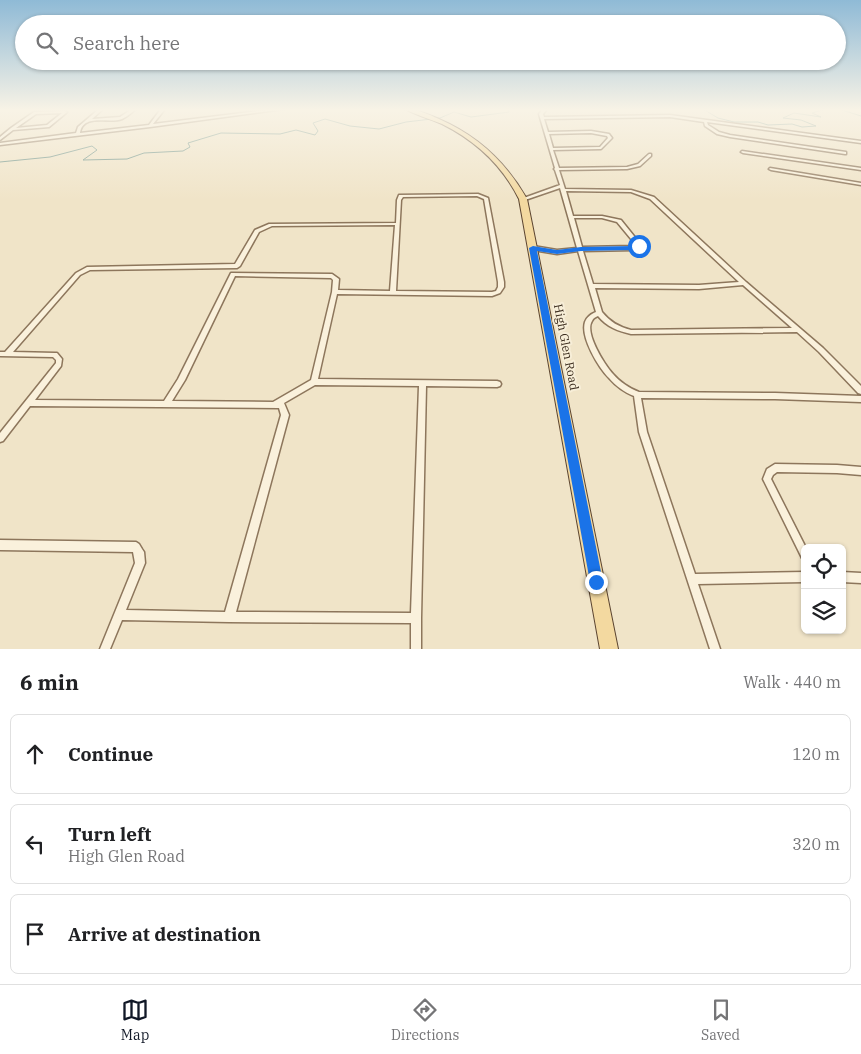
<!DOCTYPE html>
<html lang="en">
<head>
<meta charset="utf-8">
<style>
  body { margin:0; font-family:"IBM Plex Serif",serif; background:#f6f6f6; color:#202124 }
  .controls { position:absolute; right:15px; bottom:15px; display:grid; overflow:hidden; border-radius:8px; box-shadow:0 1px 4px #0004 }
  .controls button { width:45px; height:45px; display:grid; place-items:center; padding:0; border:0; border-bottom:1px solid #e0e0e0; background:#fff; color:#202124; font:25px sans-serif }
  .stop { position:absolute; width:15px; height:15px; margin:-11px; border:4px solid #1a73e8; border-radius:50%; background:#fff }
  .stop.end { background:#1a73e8; border-color:#fff; box-shadow:0 1px 5px #0008 }
  .list { margin:0; padding:0; list-style:none }
  h2 { display:flex; justify-content:space-between; align-items:center; height:65px; margin:0; padding:0 20px; font-size:21px }
  h2 small { font-size:16px; font-weight:400; color:#757577 }
  .list li { display:grid; grid-template-columns:32px 1fr auto; gap:15px; align-items:center; box-sizing:border-box; height:80px; margin:0 10px 10px; padding:0 10px; border:1px solid #e0e0e0; border-radius:8px }
  .list b { display:block; font-size:19px; white-space:nowrap }
  .list p { margin:0; font-size:16px; white-space:nowrap; color:#757577 }
  .list em { font-size:16px; font-style:normal; color:#757577 }
  .icon { flex:none; width:28px; height:28px; fill:none; stroke:currentColor; stroke-width:2; stroke-linecap:round; stroke-linejoin:round }
  .map { position:relative; flex:none; width:861px; height:649px; overflow:hidden }
  .search { position:absolute; background:#fff; box-shadow:0 1px 4px #0004; left:15px; right:15px; top:15px; height:55px; display:flex; align-items:center; gap:12px; box-sizing:border-box; padding:0 18px; border-radius:28px; color:#757577; font-size:19px }
  .sheet { height:335px; background:#fff }
  nav { display:flex; justify-content:space-around; align-items:center; box-sizing:border-box; height:70px; border-top:1px solid #e0e0e0; background:#fff; font-size:14px; color:#757577 }
  nav a { display:grid; justify-items:center; gap:2px }
  nav .on { color:#111827 }
  .map>svg:first-child { display:block }
  .lines { fill:none; stroke-linecap:round; stroke-linejoin:round }
  .stream { stroke:#6f938a; stroke-width:1 }
  .street-casing { stroke:#8d765c; stroke-width:3 }
  .primary-casing { stroke:#5b4430; stroke-width:2 }
  .street { fill:#faf1dc; fill-rule:evenodd }
  .primary { fill:#f3d9a0; fill-rule:evenodd }
  .route { fill:#1a73e8 }
  .labels { text-anchor:middle; stroke-width:4; stroke-linejoin:round; paint-order:stroke }
  .street-label { font-size:12px; fill:#3d2e20; stroke:#f7eed8 }
</style>
</head>
<body>
<div class="map">
<svg width="861" height="649" viewBox="0 0 861 649">
  <rect width="100%" height="100%" fill="#f0e4c8"/>
  <g class="lines">
    <g class="stream">
      <path d="M703,109l15,9 16,4h24l10,3 24,-1 10,3 14,-1 -15,-6 -18,-2 11,-5 27,4 -9,-4 13,-4"/>
      <path d="M839,109l22,7"/>
      <path d="M0,162l50,-5 42,-11 5,4 -14,10 44,-1 17,-6 39,-2 7,-4 -2,-4 33,-10 59,1 16,-4 19,5 3,-4 -5,-8 12,-4 25,7 29,3 27,-7 34,-4 14,-6 17,5 38,-5 -2,-3"/>
    </g>
    <defs>
      <g id="street">
        <path d="M99,109h4l-11,10 28,-2 12,-8h4c-4,3 -9,8 -14,10 -13,5 -39,-6 -42,14l69,-8 12,-16h4l-12,15 113,-14v-1h18l-134,18 -150,18v-2l76,-10 2,-6z"/>
        <path d="M543,109h4l-4,5 1,3 126,-2 191,26v2l-154,-21 1,3 11,7 11,3 116,17v2h-1l-115,-17 -13,-3 -12,-8 -1,-4 -34,-5 -126,2 4,13 43,-1 18,3 3,4 -11,11 -48,1 6,18 68,-1 11,-3 11,-10h2v2l-11,10 -13,3 -68,1 6,19 66,1 23,7 92,85 77,66 38,38v8l-3,-1 -39,-41 -22,-20 -166,2c-13,-3 -24,-7 -33,-18 -2,1 -5,2 -6,5 -8,12 13,44 21,53 7,8 16,14 26,18l136,1 86,3v6l-86,-3 -134,-1 6,34 48,142 110,-2v10l-107,2 22,65h-10l-71,-217 -5,-36c-10,-4 -18,-10 -25,-18 -10,-10 -29,-41 -24,-56 2,-5 6,-8 11,-10l-18,-61 -21,3 -24,-4 -3,-2 3,-2 24,4 20,-2 -17,-60 -35,12 -4,-1 39,-14 -5,-15 -1,-1 1,-1 -16,-54zM591,133l16,3 1,2 -8,9 -47,1 -4,-14zM566,191l65,1 19,7 89,83 -40,3 -106,-1 -10,-33 51,-1 8,-4 -21,-26 -19,-4h-29zM574,218h28l15,4 19,23 -3,1 -51,1zM743,285l49,43 -161,2c-12,-3 -21,-8 -29,-18l-7,-24 104,1z"/>
        <path d="M65,111l2,1 -1,1 -17,14 -36,3 -13,10v-3l11,-9 23,-16zM62,113l-15,12 -31,3 20,-14z"/>
        <path d="M742,151l119,17v2l-118,-17 -2,-1z"/>
        <path d="M770,168l91,15v2l-90,-15 -2,-1z"/>
        <path d="M478,194l10,4 16,84v5l-4,6 -8,3 -155,-2 -19,85 179,2 3,1 1,2 -1,2 -3,1 -71,-1 -5,232v31h-10v-26l-182,-1 -107,-2 -12,29h-10l35,-86 -2,-11 -133,-2v-10l136,2 3,2 3,5 2,3 1,11 -19,47 99,2 56,-197 -2,-7 -249,-2 -27,35 -3,1v-9l56,-70v-3l-3,-3 -53,-1v-4h5l71,-79 11,-6 148,-3 20,-34 14,-6 127,-1 1,-23 2,-5zM477,196l7,3 14,83v5l-2,4 -4,1 -96,-1 5,-91 2,-3zM395,225l-5,66 -52,-1 1,-11 -7,-5 -101,-1 -53,106 -14,22 -129,-1 26,-34 1,-7 -5,-6h-2l-42,-1 67,-77 10,-5 147,-2 3,-2 19,-34 13,-6zM235,276l96,2 2,2 -1,12 -21,88 -38,22 -101,-1 13,-21zM315,385l104,1 -8,227 -175,-1 53,-197 -5,-12z"/>
        <path d="M775,464l62,1 24,2v8l-24,-2 -60,-1 -4,3 -2,4 35,69h-1v12l-3,-2 -39,-79 4,-10z"/>
        <path d="M842,572l19,1v10l-19,-1z"/>
      </g>
      <path id="primary" d="M405,109c12,0 23,5 34,10 39,17 67,43 88,80l91,450h-18l-81,-450c-17,-34 -43,-58 -77,-75 -12,-5 -26,-9 -37,-15z"/>
    </defs>
    <use href="#street" class="street-casing"/>
    <use href="#primary" class="primary-casing"/>
    <use href="#street" class="street"/>
    <use href="#primary" class="primary"/>
  </g>
  <linearGradient id="sky" x2="0" y2="1"><stop stop-color="#8fbad6"/><stop offset="0.55" stop-color="#f8f3e6"/><stop offset="1" stop-color="#f8f3e6" stop-opacity="0"/></linearGradient>
  <rect width="861" height="200" fill="url(#sky)"/>
  <path class="route" d="M639,244l4,2 -9,4 -53,1 -24,3 -20,-3 66,331 -2,5 -5,2 -4,-2 -2,-5 -61,-334 4,-2 24,4 24,-3 52,-1z"/>
  <g class="labels">
    <g class="street-label">
      <text transform="translate(566 347) rotate(79)" y="4">High Glen Road</text>
    </g>
  </g>
</svg>
<div class="controls">
<button><svg class="icon" aria-label="locate" viewBox="0 0 24 24"><circle cx="12" cy="12" r="6"/><path d="M12 2v4M12 18v4M2 12h4M18 12h4"/></svg></button>
<button><svg class="icon" aria-label="layers" viewBox="0 0 24 24"><path d="M12 4l9 5-9 5-9-5zM3 14l9 5 9-5"/></svg></button>
</div>
<div class="stop" style="left:639px;top:246px"></div>
<div class="stop end" style="left:596px;top:582px"></div>
<div class="search"><svg class="icon" aria-label="search" viewBox="0 0 24 24"><circle cx="10" cy="10" r="6"/><path d="M15 15l6 6"/></svg>Search here</div>
</div>
<section class="sheet">
<h2>6 min<small>Walk · 440 m</small></h2>
<ul class="list">
<li><svg class="icon" aria-label="ahead" viewBox="0 0 24 24"><path d="M12 20V5M6 11l6-6 6 6"/></svg><div><b>Continue</b></div><em>120 m</em></li>
<li><svg class="icon" aria-label="left" viewBox="0 0 24 24"><path d="M17 20v-9H6M10 6l-5 5 5 5"/></svg><div><b>Turn left</b><p>High Glen Road</p></div><em>320 m</em></li>
<li><svg class="icon" aria-label="arrive" viewBox="0 0 24 24"><path d="M6 21V4h12l-3 4 3 4H6"/></svg><div><b>Arrive at destination</b></div></li>
</ul>
</section>
<nav>
<a class="on"><svg class="icon" aria-label="map" viewBox="0 0 24 24"><path d="M3 6l6-2 6 2 6-2v14l-6 2-6-2-6 2zM9 4v14M15 6v14"/></svg>Map</a>
<a><svg class="icon" aria-label="directions" viewBox="0 0 24 24"><path d="M12 3l9 9-9 9-9-9zM9 14v-3h6M13 9l2 2-2 2"/></svg>Directions</a>
<a><svg class="icon" aria-label="saved" viewBox="0 0 24 24"><path d="M7 4h10v16l-5-4-5 4z"/></svg>Saved</a>
</nav>
</body>
</html>
